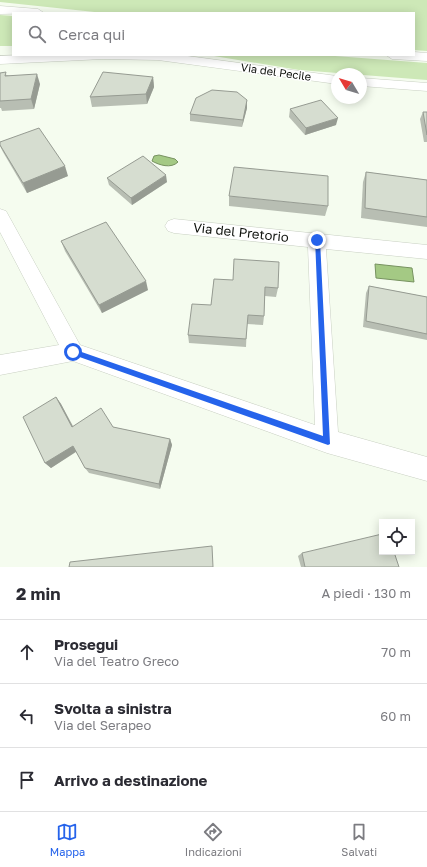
<!DOCTYPE html>
<html lang="it">
<head>
<meta charset="utf-8">
<style>
  body { margin:0; font-family:"Golos Text",sans-serif; background:#f7f7f7; color:#2b2b33 }
  .controls { position:absolute; right:12px; bottom:12px; display:grid; overflow:hidden; border-radius:0px; box-shadow:0 2px 10px #0003 }
  .controls button { width:36px; height:36px; display:grid; place-items:center; padding:0; border:0; border-bottom:1px solid #e1e1e2; background:#fff; color:#2b2b33; font:20px sans-serif }
  .compass { position:absolute; left:331px; top:68px; width:36px; height:36px; border-radius:50%; background:#fff; box-shadow:0 2px 10px #0003; rotate:308deg }
  .stop { position:absolute; width:12px; height:12px; margin:-9px; border:3px solid #2563eb; border-radius:50%; background:#fff }
  .stop.end { background:#2563eb; border-color:#fff; box-shadow:0 1px 4px #0008 }
  .list { margin:0; padding:0; list-style:none }
  h2 { display:flex; justify-content:space-between; align-items:center; height:52px; margin:0; padding:0 16px; font-size:17px }
  h2 small { font-size:13px; font-weight:400; color:#7c7c81 }
  .list li { display:grid; grid-template-columns:26px 1fr auto; gap:12px; align-items:center; box-sizing:border-box; height:64px; padding:0 16px; border-top:1px solid #e1e1e2 }
  .list b { display:block; font-size:15px; white-space:nowrap }
  .list p { margin:0; font-size:13px; white-space:nowrap; color:#7c7c81 }
  .list em { font-size:13px; font-style:normal; color:#7c7c81 }
  .icon { flex:none; width:22px; height:22px; fill:none; stroke:currentColor; stroke-width:2; stroke-linecap:round; stroke-linejoin:round }
  .map { position:relative; flex:none; width:427px; height:567px; overflow:hidden }
  .search { position:absolute; background:#fff; box-shadow:0 2px 10px #0003; left:12px; right:12px; top:12px; height:44px; display:flex; align-items:center; gap:10px; box-sizing:border-box; padding:0 14px; border-radius:0px; color:#7c7c81; font-size:15px }
  .sheet { height:244px; background:#fff }
  nav { display:flex; justify-content:space-around; align-items:center; box-sizing:border-box; height:56px; border-top:1px solid #e1e1e2; background:#fff; font-size:11px; color:#7c7c81 }
  nav a { display:grid; justify-items:center; gap:2px }
  nav .on { color:#2563eb }
  .map>svg:first-child { display:block }
  .green { fill:#cde8b7 }
  .water { fill:#a4c984; stroke:#779260 }
  .lines { fill:none; stroke-linecap:round; stroke-linejoin:round }
  .street-casing { stroke:#c9d0c3; stroke-width:1 }
  .street { fill:#fff; fill-rule:evenodd }
  .wall { fill:#b8beb3 }
  .shaded-wall { fill:#969b92 }
  .building { fill:#d6ddd0; stroke:#969b92 }
  .route { fill:#2563eb }
  .labels { text-anchor:middle; stroke-width:3; stroke-linejoin:round; paint-order:stroke }
  .far-street-label { font-size:11px; fill:#0e110c; stroke:#fff }
  .street-label { font-size:13px; fill:#0e110c; stroke:#fff }
</style>
</head>
<body>
<div class="map">
<svg width="427" height="567" viewBox="0 0 427 567">
  <rect width="100%" height="100%" fill="#f5fcef"/>
  <g class="green">
    <path d="M0,0h427v51l-13,-1v-37h-310l-104,-11z"/>
    <path d="M0,15l13,1v30h-13z"/>
    <path d="M208,55h114l105,8v17l-128,-10z"/>
  </g>
  <g class="water">
    <path d="M159,155l16,4 3,3c-7,7 -19,3 -26,-1l2,-5z"/>
    <path d="M375,264l37,4 2,14 -38,-4z"/>
  </g>
  <g class="lines">
    <defs>
      <g id="street">
        <path d="M0,6l38,3 6,4 -44,1z"/>
        <path d="M414,52l13,1v8l-35,-2 -6,-4h28z"/>
        <path d="M23,55h157l157,21v8l-179,-24 -55,-1 -103,5v-8z"/>
        <path d="M361,78l66,5v8l-66,-5z"/>
        <path d="M0,209l6,2 74,134 235,80 -7,-178 -134,-14 -6,-2 -3,-5 3,-5 6,-2 253,26v14l-101,-10 12,183 89,25v24l-100,-28 -254,-92 -73,14v-20l59,-10 -59,-113z"/>
      </g>
    </defs>
    <use href="#street" class="street-casing"/>
    <use href="#street" class="street"/>
  </g>
  <g class="wall">
    <path d="M0,73l7,2 33,9 -6,25 -32,2 -1,-3h-1z"/>
    <path d="M153,77l1,10 -7,17 -55,3 -2,-10z"/>
    <path d="M247,100v8l-5,19 -52,-6v-7z"/>
    <path d="M290,109l46,16 -31,10 -16,-18z"/>
    <path d="M423,112h4v30h-3l-4,-23z"/>
    <path d="M0,142l68,34 -41,17 -24,-41 -3,-6z"/>
    <path d="M366,172l61,8v47l-66,-9 2,-36z"/>
    <path d="M107,178l60,4 -35,23 -23,-20z"/>
    <path d="M229,196l99,10 -3,10 -96,-10z"/>
    <path d="M61,241l87,49 -46,23 -37,-62z"/>
    <path d="M214,279l64,9 -2,9 -11,-1 -1,20 -1,9 -16,-1 -1,23 -57,-4 -1,-8 23,-30z"/>
    <path d="M369,286l58,11v43l-64,-13 3,-34z"/>
    <path d="M56,397l5,7 12,22 40,1 57,12 2,6 -12,44 -71,-16 -4,-5 -9,-16 -25,16 -6,-5z"/>
    <path d="M302,553l97,14h-98l-3,-11z"/>
  </g>
  <g class="shaded-wall">
    <path d="M37,74l3,10 -6,25 -3,-10z"/>
    <path d="M153,77l1,10 -7,17 -1,-10z"/>
    <path d="M247,100v8l-5,19 1,-7z"/>
    <path d="M338,118l-2,7 -31,10 1,-7z"/>
    <path d="M65,166l3,10 -41,17 -4,-10z"/>
    <path d="M166,175l1,7 -35,23 -1,-7z"/>
    <path d="M146,281l2,9 -46,23 -3,-8z"/>
    <path d="M56,397l5,7 15,29 -4,-6z"/>
    <path d="M170,439l2,6 -12,44 -1,-5z"/>
    <path d="M73,446l4,5 -26,17 -6,-5z"/>
  </g>
  <g class="building">
    <path d="M6,72l-1,4 32,-2 -6,25 -31,2v-28z"/>
    <path d="M103,72l50,5 -7,17 -56,3z"/>
    <path d="M212,90l25,2 10,8 -4,20 -53,-6 6,-16z"/>
    <path d="M321,100l17,18 -32,10 -16,-19z"/>
    <path d="M423,112h4v23z"/>
    <path d="M39,128l26,38 -42,17 -23,-38v-3z"/>
    <path d="M143,156l23,19 -35,23 -24,-20z"/>
    <path d="M234,167l94,9v30l-99,-10z"/>
    <path d="M366,172l61,8v37l-62,-9z"/>
    <path d="M106,222l40,59 -47,24 -38,-64z"/>
    <path d="M234,259l45,3 -1,26 -13,-1 -1,29 -16,-1 -2,24 -58,-4 4,-31 19,1 3,-26 19,1z"/>
    <path d="M369,286l58,11v37l-61,-13z"/>
    <path d="M56,397l16,30 29,-19 12,19 57,12 -11,45 -74,-16 -12,-22 -28,17 -22,-46z"/>
    <path d="M382,534v18h12l5,15h-94l-3,-14z"/>
    <path d="M212,546l1,21h-144l1,-5z"/>
  </g>
  <path class="route" d="M315,238l5,2 10,204 -2,1 -257,-91v-4l2,-1 250,87z"/>
  <g class="labels">
    <g class="far-street-label">
      <text transform="translate(276 72) rotate(8)" y="4">Via del Pecile</text>
    </g>
    <g class="street-label">
      <text transform="translate(241 232) rotate(6)" y="5">Via del Pretorio</text>
    </g>
  </g>
</svg>
<div class="controls">
<button><svg class="icon" aria-label="locate" viewBox="0 0 24 24"><circle cx="12" cy="12" r="6"/><path d="M12 2v4M12 18v4M2 12h4M18 12h4"/></svg></button>
</div>
<svg class="compass" viewBox="-18 -18 36 36"><path d="M0-13l5 13h-10z" fill="#e53935"/><path d="M0 13l5-13h-10z" fill="#7c7c81"/></svg>
<div class="stop" style="left:73px;top:352px"></div>
<div class="stop end" style="left:317px;top:240px"></div>
<div class="search"><svg class="icon" aria-label="search" viewBox="0 0 24 24"><circle cx="10" cy="10" r="6"/><path d="M15 15l6 6"/></svg>Cerca qui</div>
</div>
<section class="sheet">
<h2>2 min<small>A piedi · 130 m</small></h2>
<ul class="list">
<li><svg class="icon" aria-label="ahead" viewBox="0 0 24 24"><path d="M12 20V5M6 11l6-6 6 6"/></svg><div><b>Prosegui</b><p>Via del Teatro Greco</p></div><em>70 m</em></li>
<li><svg class="icon" aria-label="left" viewBox="0 0 24 24"><path d="M17 20v-9H6M10 6l-5 5 5 5"/></svg><div><b>Svolta a sinistra</b><p>Via del Serapeo</p></div><em>60 m</em></li>
<li><svg class="icon" aria-label="arrive" viewBox="0 0 24 24"><path d="M6 21V4h12l-3 4 3 4H6"/></svg><div><b>Arrivo a destinazione</b></div></li>
</ul>
</section>
<nav>
<a class="on"><svg class="icon" aria-label="map" viewBox="0 0 24 24"><path d="M3 6l6-2 6 2 6-2v14l-6 2-6-2-6 2zM9 4v14M15 6v14"/></svg>Mappa</a>
<a><svg class="icon" aria-label="directions" viewBox="0 0 24 24"><path d="M12 3l9 9-9 9-9-9zM9 14v-3h6M13 9l2 2-2 2"/></svg>Indicazioni</a>
<a><svg class="icon" aria-label="saved" viewBox="0 0 24 24"><path d="M7 4h10v16l-5-4-5 4z"/></svg>Salvati</a>
</nav>
</body>
</html>
